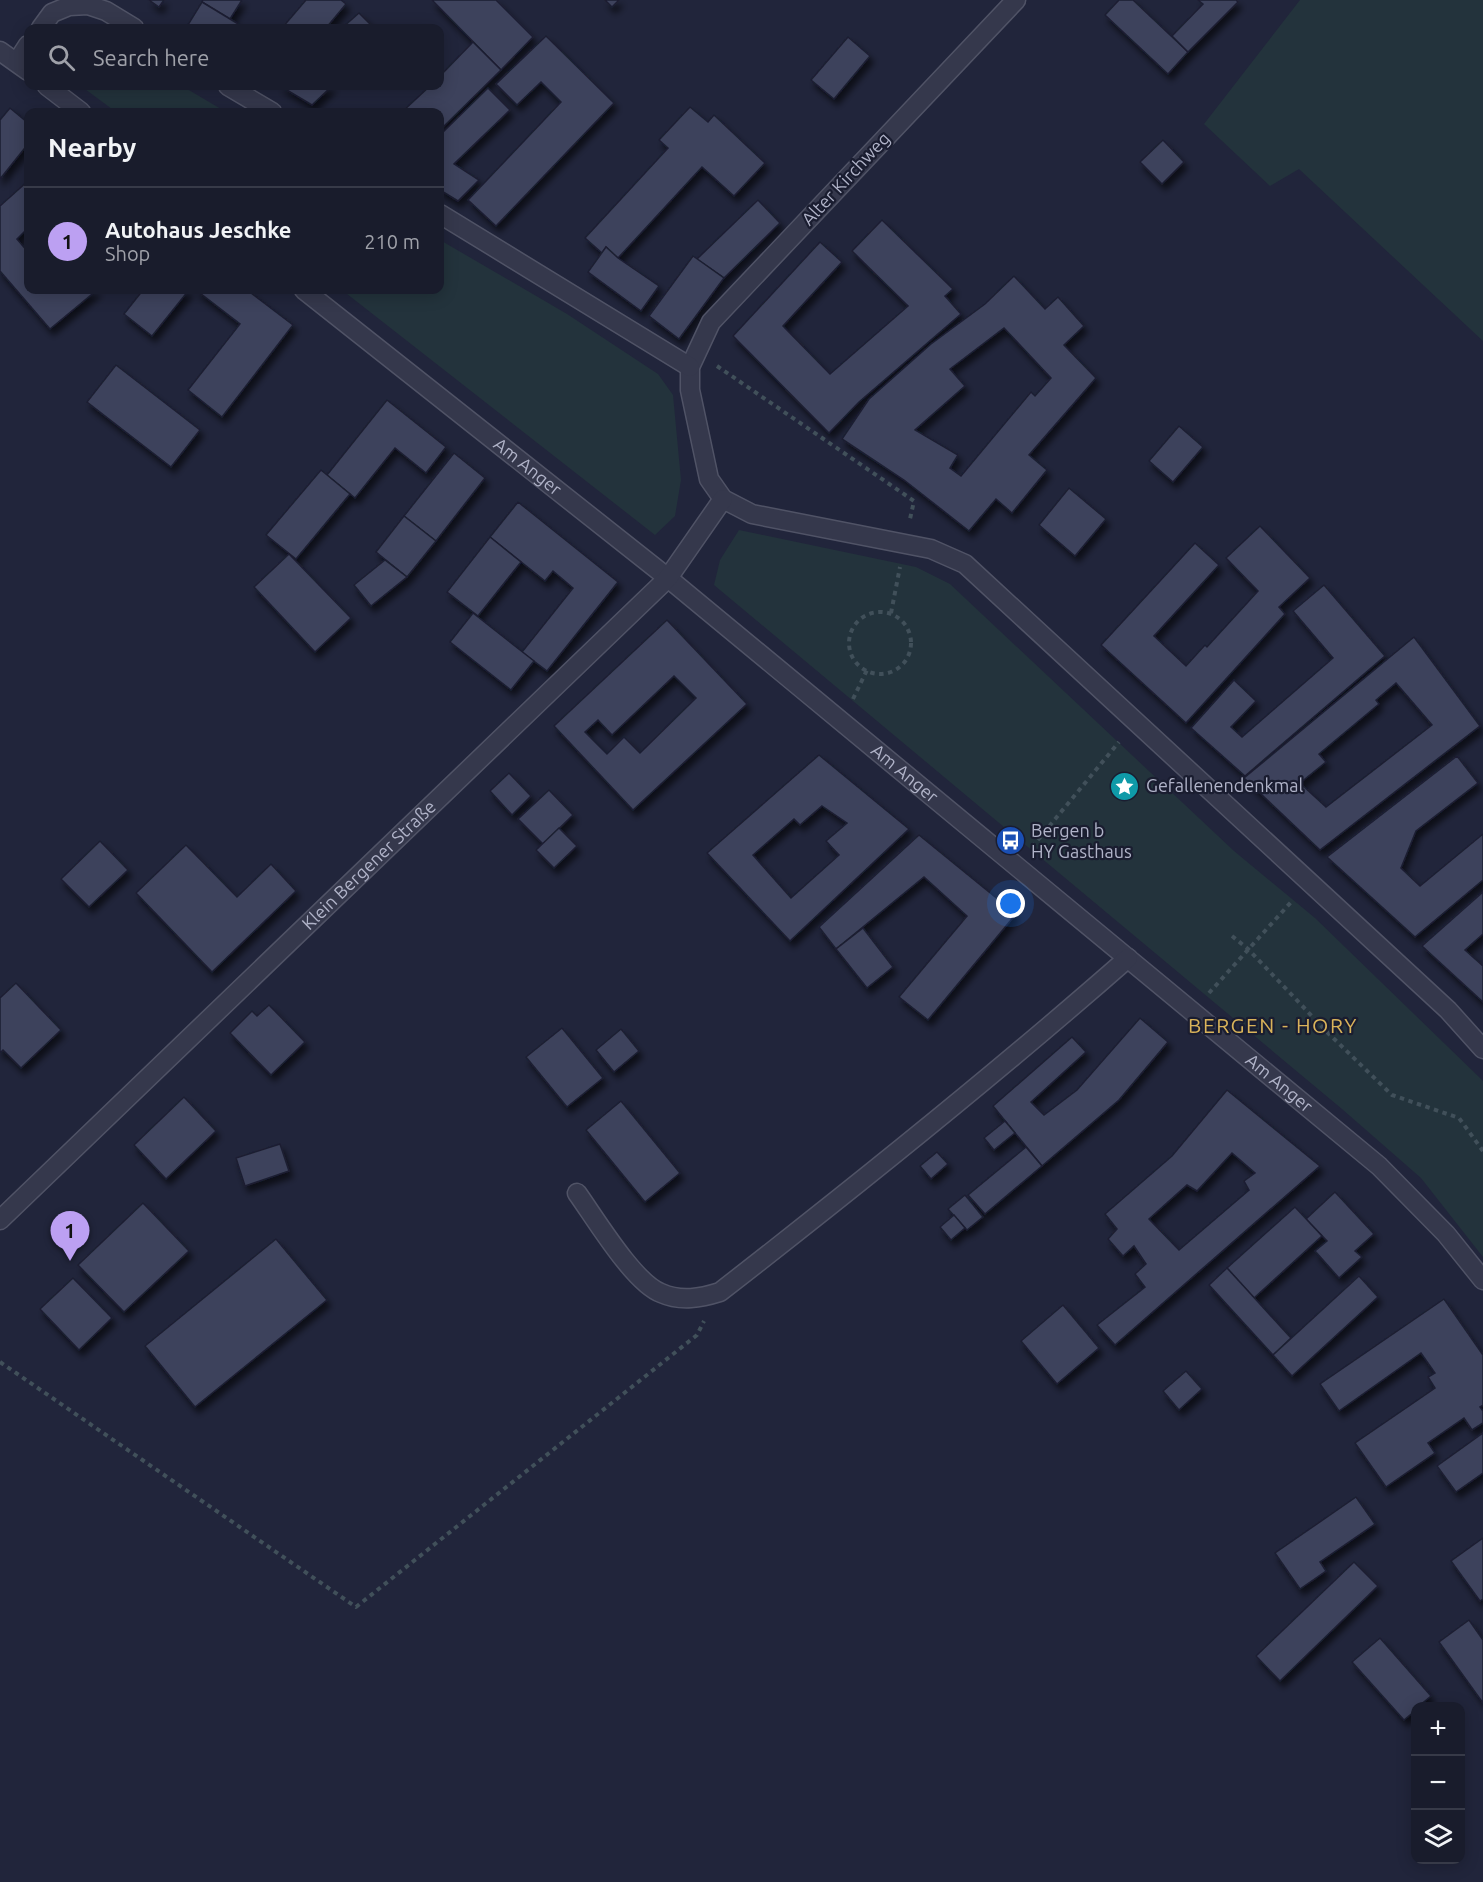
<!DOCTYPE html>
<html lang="en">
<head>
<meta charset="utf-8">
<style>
  body { margin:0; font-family:Ubuntu,sans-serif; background:#262938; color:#f1f3f6 }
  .controls { position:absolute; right:18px; bottom:18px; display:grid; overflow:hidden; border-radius:12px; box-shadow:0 3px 15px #0003 }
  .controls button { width:54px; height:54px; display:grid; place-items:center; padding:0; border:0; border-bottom:2px solid #373a48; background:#191c2c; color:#f1f3f6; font:30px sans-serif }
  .you { position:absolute; left:1011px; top:904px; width:21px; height:21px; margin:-15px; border:4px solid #fff; border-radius:50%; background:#1a73e8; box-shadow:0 0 0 9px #1a73e833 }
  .badge { display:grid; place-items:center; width:39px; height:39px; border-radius:50%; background:#bca0f2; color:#111; font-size:20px; font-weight:700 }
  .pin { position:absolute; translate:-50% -50px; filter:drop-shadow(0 2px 3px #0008) }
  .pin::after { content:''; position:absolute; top:32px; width:21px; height:18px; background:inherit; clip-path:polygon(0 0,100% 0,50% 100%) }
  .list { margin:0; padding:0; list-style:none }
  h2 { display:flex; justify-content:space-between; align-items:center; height:78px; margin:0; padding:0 24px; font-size:26px }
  h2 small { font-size:20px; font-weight:400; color:#9fa1a9 }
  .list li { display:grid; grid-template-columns:39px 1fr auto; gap:18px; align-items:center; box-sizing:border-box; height:108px; padding:0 24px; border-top:2px solid #373a48 }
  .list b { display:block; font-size:22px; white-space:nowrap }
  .list p { margin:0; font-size:20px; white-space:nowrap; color:#9fa1a9 }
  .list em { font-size:20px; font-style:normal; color:#9fa1a9 }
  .icon { flex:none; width:33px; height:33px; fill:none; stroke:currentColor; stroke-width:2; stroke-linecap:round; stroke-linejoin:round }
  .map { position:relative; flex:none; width:1483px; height:1882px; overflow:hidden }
  .search { position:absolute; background:#191c2c; box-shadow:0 3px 15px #0003; left:24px; top:24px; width:420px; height:66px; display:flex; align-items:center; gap:15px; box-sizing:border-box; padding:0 21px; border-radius:12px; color:#9fa1a9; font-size:22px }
  .panel { position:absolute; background:#191c2c; box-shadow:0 3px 15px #0003; left:24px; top:108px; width:420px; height:186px; border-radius:12px }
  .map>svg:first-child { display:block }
  .green { fill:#23333c }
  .building { fill:#3d425b; stroke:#1c1f32; stroke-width:1.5; fill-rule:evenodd; filter:url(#shadow) }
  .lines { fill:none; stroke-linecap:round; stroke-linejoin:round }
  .minor-casing { stroke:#505366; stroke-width:21 }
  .path { stroke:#41505a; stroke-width:4; stroke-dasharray:4.5 4.5; stroke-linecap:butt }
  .minor { stroke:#35384c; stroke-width:18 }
  .labels { text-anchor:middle; stroke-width:4.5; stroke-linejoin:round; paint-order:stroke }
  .street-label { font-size:18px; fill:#b0b3c8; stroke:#1a1d30 }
  .poi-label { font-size:18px; fill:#b0b3c8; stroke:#1a1d30; text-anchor:start }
  .quarter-label { font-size:21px; letter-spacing:1.5px; fill:#d9b35a; stroke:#1a1d30 }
</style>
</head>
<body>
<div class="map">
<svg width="1483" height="1882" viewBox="0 0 1483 1882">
  <defs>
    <filter id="shadow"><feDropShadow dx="3.5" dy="6" stdDeviation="3" flood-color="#0009"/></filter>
  </defs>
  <rect width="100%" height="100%" fill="#21253b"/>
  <g class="green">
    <path d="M1300,0h183v341l-184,-172 -29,17 -66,-62z"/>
    <path d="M81,86h101l44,26h-110z"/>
    <path d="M440,240l127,74 91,60 15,21 8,85 -6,36 -20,19 -313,-245h98z"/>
    <path d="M739,530l177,37 34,17 284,267 81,67 164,159 4,4v176l-62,-79 -79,-69 -628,-524 6,-25z"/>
  </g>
  <g class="building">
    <path d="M149,0h15l-5,7z"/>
    <path d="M203,0h39l-12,19 -28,-17z"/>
    <path d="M306,0h35l5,4 -20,24h-44z"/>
    <path d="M432,0h64l37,37 -32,33z"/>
    <path d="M605,0h14l-7,7z"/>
    <path d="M1119,0h14l55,52 -20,22 -63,-59z"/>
    <path d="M1198,0h38l2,2 -50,50 -16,-16 31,-32z"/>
    <path d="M202,2l28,17 15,9h-59z"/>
    <path d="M359,13l15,15h-32z"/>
    <path d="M546,36l68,67 -118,123 -28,-26 93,-98 -20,-20 -24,23 -21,-21z"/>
    <path d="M848,37l22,19 -36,43 -23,-19z"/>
    <path d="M473,42l28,28 -61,60v-18h-38l28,-26h10v-10z"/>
    <path d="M280,86h52l-20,19z"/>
    <path d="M488,88l22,22 -56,54 25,16 -21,21 -18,-11v-55z"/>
    <path d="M690,107l18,15 6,-7 51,48 -31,33 -32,-29 -84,91 -12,-11 -4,6 -17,-15 83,-90 -9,-8z"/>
    <path d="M10,108l18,15v21l-28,35v-59z"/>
    <path d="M1163,140l21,22 -22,22 -22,-22z"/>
    <path d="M28,181v47l-11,11 11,13v38h69l-47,39 -50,-58v-65z"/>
    <path d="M758,200l22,23 -56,55 -27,-19z"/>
    <path d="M882,220l71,69 -8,7 16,18 -102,88 -30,31 -96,-97 87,-94 22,20 -59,64 47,48 78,-68 -56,-55z"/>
    <path d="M606,247l12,11 41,28 -18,25 -53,-39z"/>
    <path d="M693,256l31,22 -45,61 -30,-23z"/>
    <path d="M1014,276l31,33 13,-12 26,29 -20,19 32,33 -67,77 18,15 -35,43 -16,-14 -27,32 -65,-51 -62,-41 27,-40 62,-55 54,-40zM1004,328l47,50 -16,18 -4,-4 -70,84 -11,-8 8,-13 -43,-25 50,-44 -15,-17z"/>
    <path d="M143,290h46l-37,46 -28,-22z"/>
    <path d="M196,290h51l46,35 -71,92 -34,-27 52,-66z"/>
    <path d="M116,365l84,65 -29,37 -84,-65z"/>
    <path d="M387,400l59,47 -20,26 -31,-25 -40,50 -28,-23z"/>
    <path d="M1179,426l24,21 -30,35 -24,-21z"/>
    <path d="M454,453l31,25 -49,63 -32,-25z"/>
    <path d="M321,470l29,24 -54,65 -30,-24z"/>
    <path d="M1069,488l37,31 -31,37 -36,-31z"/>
    <path d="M518,502l100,80 -71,89 -25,-19 51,-64 -20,-17 -8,10 -55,-44z"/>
    <path d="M404,516l32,25 -29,36 -31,-25z"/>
    <path d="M1260,526l50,52 -31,29 6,7 -99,109 -85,-78 94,-102 24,22 -65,71 32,30 19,-21 2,2 51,-56 -32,-33z"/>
    <path d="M490,537l31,25 -43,54 -31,-24z"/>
    <path d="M289,554l62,64 -36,34 -61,-65z"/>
    <path d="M385,560l22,17 -36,29 -17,-21z"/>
    <path d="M1324,585l61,71 -140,120 -54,-48 43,-48 22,21 -25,26 11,10 91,-79 -40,-47z"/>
    <path d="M473,613l61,48 -23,29 -61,-48z"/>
    <path d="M667,620l80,84 -114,106 -79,-84zM674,676l22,22 -56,55 -16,-16 -17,17 -22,-22 13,-12 14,15z"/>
    <path d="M1414,637l66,89 -160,124 -76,-72zM1396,683l36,42 -106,82 -26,-24 26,-21 -7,-8 60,-50 -3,-4z"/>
    <path d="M819,755l90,74 -119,112 -83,-88zM822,806l25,17 -21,18 13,14 -48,43 -38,-43 41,-36 6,6z"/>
    <path d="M1457,756l21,27 -62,48 -15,37 19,18 63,-52v46l-68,57 -88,-80z"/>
    <path d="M509,773l22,23 -19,19 -22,-24z"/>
    <path d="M549,790l24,25 -30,29 -25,-25z"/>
    <path d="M559,828l18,18 -23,22 -18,-18z"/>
    <path d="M919,835l97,79 -88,106 -29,-23 68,-81 -43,-39 -88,72 -17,-22z"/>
    <path d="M100,841l28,29 -39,37 -28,-28z"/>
    <path d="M186,845l51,52 34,-33 25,27 -84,81 -76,-79z"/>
    <path d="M1483,892v42l-18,16 18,16v36l-61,-56z"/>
    <path d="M863,928l30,39 -26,21 -31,-39z"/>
    <path d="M16,983l45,47 -40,38 -18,-18 -3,3v-55z"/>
    <path d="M269,1005l36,37 -34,33 -41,-42 22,-22 5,5z"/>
    <path d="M1140,1018l28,24 -49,58 -77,66 -49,-60 79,-69 14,15 -55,50 13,13 33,-25z"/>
    <path d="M562,1028l41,50 -36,29 -41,-50z"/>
    <path d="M621,1029l18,22 -25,21 -18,-22z"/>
    <path d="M1227,1090l93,76 -205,179 -18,-20 48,-38 -10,-13 11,-10 -12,-18 -11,10 -15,-17 9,-10 -12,-15 67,-58zM1232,1153l23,20 -11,8 5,9 -70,60 -30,-31 38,-34 10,6z"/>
    <path d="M184,1097l32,34 -50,48 -32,-34z"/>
    <path d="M621,1101l59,72 -35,29 -59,-72z"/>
    <path d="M1005,1121l10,12 -21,17 -10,-12z"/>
    <path d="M280,1144l9,27 -44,15 -9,-28z"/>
    <path d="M1026,1147l16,19 -57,48 -17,-19z"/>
    <path d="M937,1152l11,12 -17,15 -11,-13z"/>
    <path d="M1335,1192l39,42 -19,17 7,6 -23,21 -24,-27 12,-10 -21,-22z"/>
    <path d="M965,1195l18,22 -16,13 -19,-21z"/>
    <path d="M143,1203l46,48 -65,61 -46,-47z"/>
    <path d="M1295,1207l27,29 -68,62 -27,-30z"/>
    <path d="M954,1215l11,13 -14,12 -11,-13z"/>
    <path d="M276,1239l51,61 -132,107 -50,-61z"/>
    <path d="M1227,1268l64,70 -18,17 -64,-70z"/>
    <path d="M1359,1276l19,21 -86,79 -19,-21z"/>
    <path d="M73,1278l39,40 -33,32 -39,-41z"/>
    <path d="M1444,1299l39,56v50l-3,2 3,4v12l-11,7 -8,-12 -36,25 7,10 -49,34 -31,-44 80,-55 -7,-11 7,-4 -14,-20 -82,58 -19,-27z"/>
    <path d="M1063,1305l36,43 -42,36 -36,-43z"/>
    <path d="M1186,1371l16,18 -23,21 -16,-19z"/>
    <path d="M1483,1433v40l-27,19 -19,-26z"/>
    <path d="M1356,1497l19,27 -55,38 6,9 -26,18 -25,-36z"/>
    <path d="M1483,1538v61l-3,2 -29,-40z"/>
    <path d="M1354,1562l24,24 -98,95 -24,-25z"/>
    <path d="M1469,1620l14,20v63l-44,-61z"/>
    <path d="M1380,1638l51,58 -12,10h-3v4l-12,10 -52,-58z"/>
  </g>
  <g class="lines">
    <defs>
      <g id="minor">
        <path d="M1016,0l-305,322 -21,45v23l19,89 14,20 29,15 179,35 34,15 483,446 35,39"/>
        <path d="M41,28l11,-15 17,-7 19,-1 18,6 28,17"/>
        <path d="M0,51l28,20"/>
        <path d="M17,62l11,-17"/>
        <path d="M47,86l34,26"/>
        <path d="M228,86l44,26"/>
        <path d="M440,214l250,153"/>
        <path id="s1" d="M304,290l364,288 711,588 67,68 37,46"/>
        <path d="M577,1193c18,25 57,90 84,100 20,9 40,5 59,-1 139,-108 276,-218 408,-334"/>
        <path id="s2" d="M0,1220l668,-642 55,-79"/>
      </g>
    </defs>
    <use href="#minor" class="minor-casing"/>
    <g class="path">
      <path d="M717,366l197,135 -4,18"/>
      <circle cx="880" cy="643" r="31"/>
      <path d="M891,613l9,-46"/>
      <path d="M853,699l14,-29"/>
      <path d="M1032,847l87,-105"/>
      <path d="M1232,936l16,13 81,85 63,61 67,23 24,33"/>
      <path d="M1209,993l83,-92"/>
      <path d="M0,1362l356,245 341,-272 7,-14"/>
    </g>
    <use href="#minor" class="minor"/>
  </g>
  <defs>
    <symbol id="sight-disc" viewBox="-11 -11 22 22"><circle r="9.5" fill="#0f9aa8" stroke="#1a1d30"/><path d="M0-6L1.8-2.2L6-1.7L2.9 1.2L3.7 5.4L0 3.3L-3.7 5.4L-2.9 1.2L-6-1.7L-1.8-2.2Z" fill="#fff"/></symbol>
    <symbol id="bus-disc" viewBox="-11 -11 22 22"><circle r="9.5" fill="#1a4fb4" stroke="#1a1d30"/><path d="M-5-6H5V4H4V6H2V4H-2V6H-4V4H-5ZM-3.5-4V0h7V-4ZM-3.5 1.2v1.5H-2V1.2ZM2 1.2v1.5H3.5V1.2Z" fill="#fff"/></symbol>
  </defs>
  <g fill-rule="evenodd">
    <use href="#sight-disc" x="1108" y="770" width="33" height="33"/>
    <use href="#bus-disc" x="994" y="824" width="33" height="33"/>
  </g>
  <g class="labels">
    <g class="street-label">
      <text transform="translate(846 179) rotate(-47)" y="6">Alter Kirchweg</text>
      <text dy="6" stroke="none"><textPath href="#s1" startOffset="285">Am Anger</textPath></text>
      <text dy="6" stroke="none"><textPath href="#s1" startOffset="771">Am Anger</textPath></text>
      <text dy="6" stroke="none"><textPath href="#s2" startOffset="512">Klein Bergener Straße</textPath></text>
      <text dy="6" stroke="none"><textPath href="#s1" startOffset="1257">Am Anger</textPath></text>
    </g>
    <g class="poi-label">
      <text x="1146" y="792">Gefallenendenkmal</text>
      <text x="1031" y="837">Bergen b<tspan x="1031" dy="21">HY Gasthaus</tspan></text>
    </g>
    <g class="quarter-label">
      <text x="1273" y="1033">BERGEN - HORY</text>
    </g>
  </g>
</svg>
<div class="controls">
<button>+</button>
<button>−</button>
<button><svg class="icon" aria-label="layers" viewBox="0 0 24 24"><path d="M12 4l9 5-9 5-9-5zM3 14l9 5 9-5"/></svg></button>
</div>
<div class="you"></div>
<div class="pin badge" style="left:70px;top:1261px">1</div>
<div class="search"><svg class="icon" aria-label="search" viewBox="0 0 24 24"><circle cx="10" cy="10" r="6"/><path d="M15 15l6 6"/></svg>Search here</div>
<section class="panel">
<h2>Nearby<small></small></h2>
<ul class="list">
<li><span class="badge">1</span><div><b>Autohaus Jeschke</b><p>Shop</p></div><em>210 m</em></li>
</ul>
</section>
</div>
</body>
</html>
